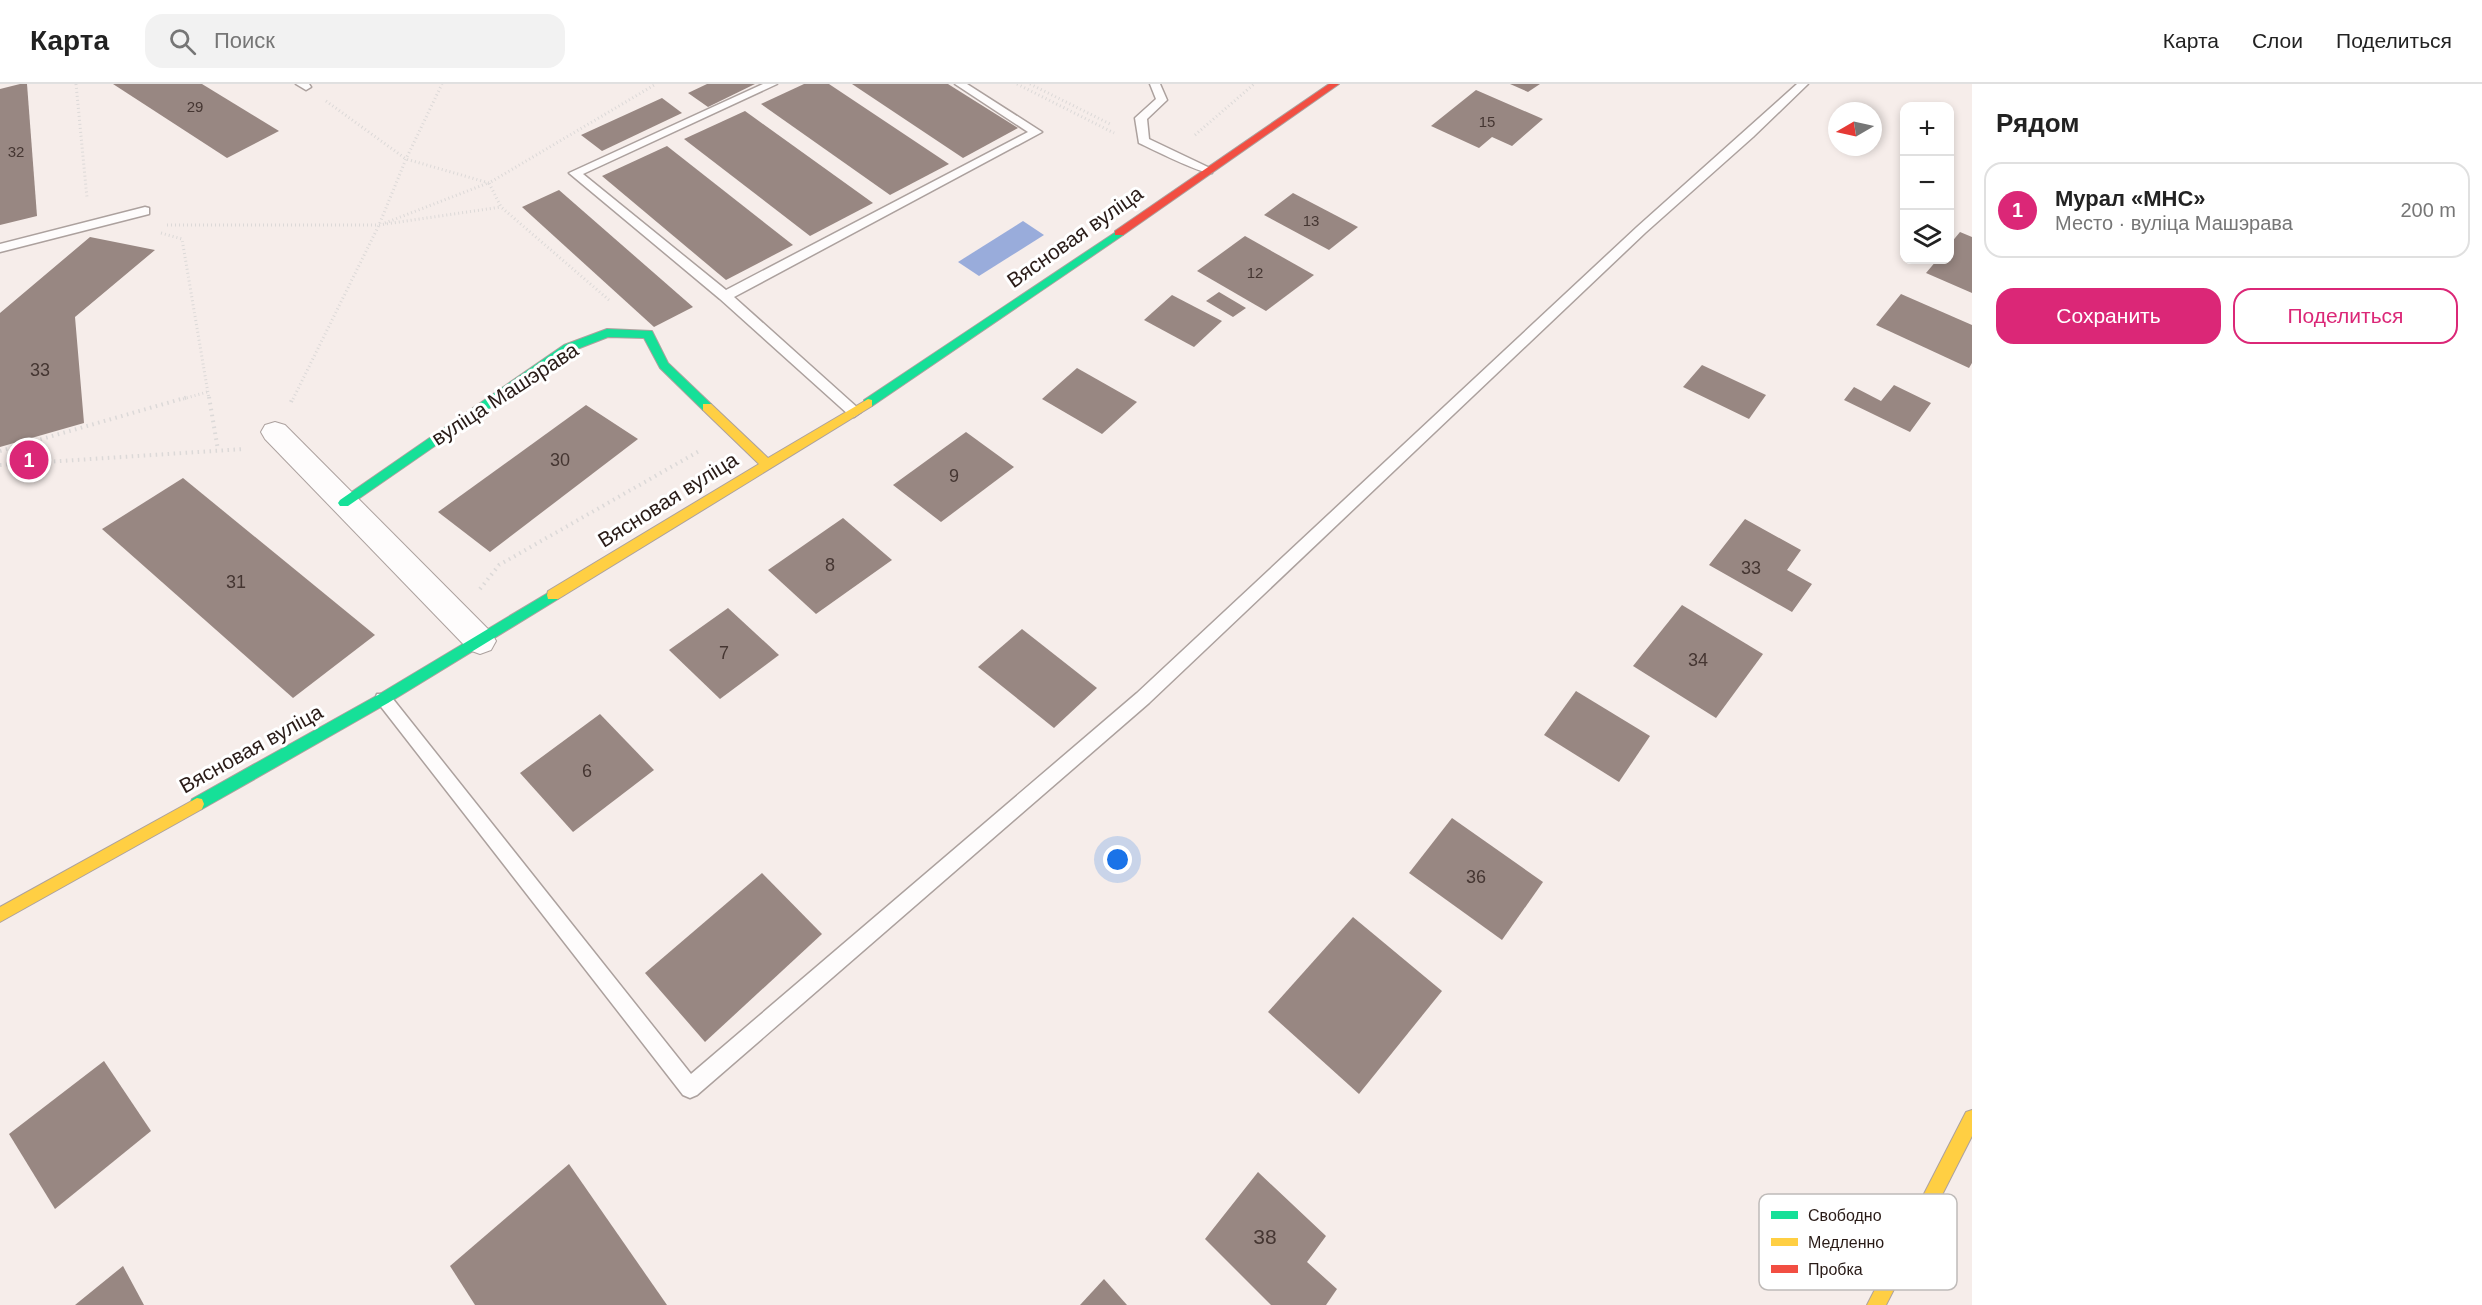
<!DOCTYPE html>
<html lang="ru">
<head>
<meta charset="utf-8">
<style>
  body { margin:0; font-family:Arial,sans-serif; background:#f2f2f2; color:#222 }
  .controls { position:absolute; right:18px; top:18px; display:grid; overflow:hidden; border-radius:12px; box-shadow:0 3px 9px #0003 }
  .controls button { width:54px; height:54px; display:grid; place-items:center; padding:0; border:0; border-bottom:2px solid #e0e0e0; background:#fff; color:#222; font:30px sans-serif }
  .compass { position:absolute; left:1828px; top:18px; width:54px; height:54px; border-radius:50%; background:#fff; box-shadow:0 3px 9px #0003; rotate:261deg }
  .you { position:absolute; left:1118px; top:776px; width:21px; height:21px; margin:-15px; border:4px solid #fff; border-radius:50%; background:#1a73e8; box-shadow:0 0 0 9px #1a73e833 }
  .badge { display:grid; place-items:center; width:39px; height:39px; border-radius:50%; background:#db2777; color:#fff; font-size:20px; font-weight:700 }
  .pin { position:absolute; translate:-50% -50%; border:3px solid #fff; box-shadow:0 2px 6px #0006 }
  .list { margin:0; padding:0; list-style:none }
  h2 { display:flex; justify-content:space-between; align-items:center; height:78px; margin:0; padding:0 24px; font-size:26px }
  h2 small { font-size:20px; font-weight:400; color:#767676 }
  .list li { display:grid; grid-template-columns:39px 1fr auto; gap:18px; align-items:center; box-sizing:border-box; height:96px; margin:0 12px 12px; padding:0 12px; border:2px solid #e0e0e0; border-radius:18px }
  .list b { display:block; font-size:22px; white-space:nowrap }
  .list p { margin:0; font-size:20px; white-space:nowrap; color:#767676 }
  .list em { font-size:20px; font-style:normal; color:#767676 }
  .actions { display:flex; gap:12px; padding:18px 24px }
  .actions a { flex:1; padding:14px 0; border:2px solid #db2777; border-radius:18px; text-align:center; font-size:21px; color:#db2777 }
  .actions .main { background:#db2777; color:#fff }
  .icon { flex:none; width:33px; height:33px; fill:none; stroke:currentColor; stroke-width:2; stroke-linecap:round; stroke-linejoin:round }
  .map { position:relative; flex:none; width:1972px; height:1221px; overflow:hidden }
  header { display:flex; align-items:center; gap:36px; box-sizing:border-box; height:84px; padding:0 30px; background:#fff; border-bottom:2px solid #e0e0e0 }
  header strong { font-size:28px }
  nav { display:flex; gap:33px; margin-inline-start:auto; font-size:21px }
  .search { width:420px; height:54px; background:#f2f2f2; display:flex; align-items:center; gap:15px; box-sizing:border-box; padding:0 21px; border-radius:18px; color:#767676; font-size:22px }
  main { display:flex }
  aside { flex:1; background:#fff }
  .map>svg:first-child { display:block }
  .water { fill:#99acdb }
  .building { fill:#988782 }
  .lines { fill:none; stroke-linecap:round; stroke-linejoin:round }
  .lane-casing { stroke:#aca19e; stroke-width:3 }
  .street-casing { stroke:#aca19e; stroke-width:2 }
  .fast-casing { stroke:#aca19e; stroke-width:2 }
  .slow-casing { stroke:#aca19e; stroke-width:2 }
  .jam-casing { stroke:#aca19e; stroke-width:2 }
  .path-far1 { stroke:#dcd9d8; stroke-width:3; stroke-dasharray:1 3; stroke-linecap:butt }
  .path { stroke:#dcd9d8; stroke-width:4; stroke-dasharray:1.5 4.5; stroke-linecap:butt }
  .lane { fill:#fefcfc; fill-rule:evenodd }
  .street { fill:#fefcfc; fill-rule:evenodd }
  .fast { fill:#16e098; fill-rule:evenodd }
  .slow { fill:#ffcf43; fill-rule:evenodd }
  .jam { fill:#f24e42; fill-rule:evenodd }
  .labels { text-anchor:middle; stroke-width:6; stroke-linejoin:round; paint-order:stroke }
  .far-number-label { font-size:15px; fill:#453632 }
  .number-label { font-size:18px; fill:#453632 }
  .street-label { font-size:21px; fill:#291b17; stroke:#fff }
  .near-number-label { font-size:21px; fill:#453632 }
  .key { fill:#fff; stroke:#bfbbb9; stroke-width:1.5 }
  .key-label { font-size:16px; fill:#291b17 }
</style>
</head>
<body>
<header>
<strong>Карта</strong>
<div class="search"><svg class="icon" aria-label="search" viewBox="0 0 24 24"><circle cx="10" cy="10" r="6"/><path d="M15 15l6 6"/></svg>Поиск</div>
<nav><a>Карта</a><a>Слои</a><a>Поделиться</a></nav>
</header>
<main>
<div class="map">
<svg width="1972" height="1221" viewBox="0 0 1972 1221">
  <rect width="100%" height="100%" fill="#f6edea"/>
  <path class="water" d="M1023,137l21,14 -65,41 -21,-14z"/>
  <g class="building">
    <path d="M20,0h7l10,132 -37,9v-136z"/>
    <path d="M113,0h89l77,47 -52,27z"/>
    <path d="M707,0h48l-47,23 -20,-14z"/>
    <path d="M804,0h25l120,80 -59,31 -129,-91z"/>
    <path d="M852,0h96l70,44 -55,30z"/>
    <path d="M1510,0h30l-12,8z"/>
    <path d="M1476,6l67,29 -31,27 -20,-9 -13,11 -48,-22z"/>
    <path d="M662,14l20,15 -80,38 -21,-16z"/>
    <path d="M745,27l128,92 -63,33 -126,-97z"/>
    <path d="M667,62l126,99 -67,35 -124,-104z"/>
    <path d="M559,106l134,117 -39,20 -132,-120z"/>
    <path d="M1293,109l65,34 -29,23 -65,-35z"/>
    <path d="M1960,148l12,5v56l-46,-20 11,-13h13v-16z"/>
    <path d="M1245,152l69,39 -48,36 -69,-40z"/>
    <path d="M90,153l65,13 -80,67 9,106 -84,24v-134z"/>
    <path d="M1219,208l27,16 -13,9 -27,-16z"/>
    <path d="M1901,210l71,31v38l-3,5 -93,-43z"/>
    <path d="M1172,211l50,26 -28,26 -50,-27z"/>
    <path d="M1702,281l64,30 -17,24 -66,-32z"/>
    <path d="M1077,284l60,34 -35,32 -60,-35z"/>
    <path d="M1894,301l37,18 -21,29 -66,-32 10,-13 27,14z"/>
    <path d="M586,321l52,34 -148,113 -52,-40z"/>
    <path d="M966,348l48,35 -73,55 -48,-37z"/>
    <path d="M183,394l192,157 -82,63 -191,-169z"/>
    <path d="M843,434l49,42 -76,54 -48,-44z"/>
    <path d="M1745,435l56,31 -14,20 25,14 -20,28 -83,-47z"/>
    <path d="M1682,521l81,49 -47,64 -83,-52z"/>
    <path d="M728,524l51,47 -59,44 -51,-49z"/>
    <path d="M1022,545l75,59 -43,40 -76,-61z"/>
    <path d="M1576,607l74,45 -31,46 -75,-47z"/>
    <path d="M600,630l54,56 -81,62 -53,-59z"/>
    <path d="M1452,734l91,64 -41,58 -93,-67z"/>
    <path d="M762,789l60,61 -117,108 -60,-69z"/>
    <path d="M1353,833l89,74 -83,103 -91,-82z"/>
    <path d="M104,977l47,70 -96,78 -46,-75z"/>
    <path d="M569,1080l98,141h-192l-25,-39z"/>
    <path d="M1258,1088l68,64 -19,26 30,27 -11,16h-55l-66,-66z"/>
    <path d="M123,1182l21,39h-69z"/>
    <path d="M1104,1195l23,26h-47z"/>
  </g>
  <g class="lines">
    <defs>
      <g id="lane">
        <path d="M296,0h13l2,3 -5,3z"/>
        <path d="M763,0h14l-194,90 143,116 302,-158 -73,-48h12l75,48 -308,165 125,112 2,3 -7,5 -5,-2 -129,-116 -151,-126z"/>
        <path d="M1150,0h10l7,16 -20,19 2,20 63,30v4c-9,2 -60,-24 -73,-30l-4,-25 21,-19z"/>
        <path d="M1797,0h11l-55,53 -108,96 -496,470 -452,392 -7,3 -7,-3 -308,-396 2,-5h12l302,380 446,-381 500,-466z"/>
        <path d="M145,123l4,1v6l-149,38v-8z"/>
      </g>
      <path id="street" d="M275,338l10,3 206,207 5,9 -5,9 -11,4 -11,-4 -204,-211 -4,-7 4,-7z"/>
      <g id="fast">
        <path d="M1119,146l4,1v4l-251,171h-8v-6z"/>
        <path d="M607,245l45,2 16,32 43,41v6h-8l-43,-42 -16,-30 -36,-1 -36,14 -224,155h-8l-2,-3 2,-3 224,-155z"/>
        <path d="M553,506l5,1 1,4 -1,4 -170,104 -186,106 -5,1 -5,-1 -2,-5 2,-5 186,-104z"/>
      </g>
      <g id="slow">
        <path d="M868,315l4,1v6l-314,193h-10l-1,-4 1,-4 211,-127 -56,-54v-6h8l57,54z"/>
        <path d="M197,714l5,1 2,5 -2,5 -202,113v-15z"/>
        <path d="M1972,1026v26l-86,169h-19l99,-193z"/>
      </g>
      <path id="jam" d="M1329,0h10l-216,151h-8v-4z"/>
    </defs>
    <use href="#lane" class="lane-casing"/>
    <use href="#street" class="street-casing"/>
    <use href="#fast" class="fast-casing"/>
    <use href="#slow" class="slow-casing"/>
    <use href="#jam" class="jam-casing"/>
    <g class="path-far1">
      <path d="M76,0l11,114"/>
      <path d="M1017,0l97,49"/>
      <path d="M1030,0l82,41"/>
      <path d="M326,17l80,58 83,24"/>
      <path d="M1195,51l59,-51"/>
      <path d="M385,139l103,-40"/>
      <path d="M167,141h212l122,-18"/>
      <path d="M161,149l21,6 27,160"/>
      <path d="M609,216l-108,-93 -12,-24 167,-99"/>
      <path d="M183,315l24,-7"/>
      <path d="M293,315l86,-174 27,-66 36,-75"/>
    </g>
    <g class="path">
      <path d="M209,313l9,53"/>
      <path d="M291,318l2,-5"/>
      <path d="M0,367l188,-54"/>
      <path d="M0,381l244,-16"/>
      <path d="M480,505l19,-24 202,-115"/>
    </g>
    <use href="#lane" class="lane"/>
    <use href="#street" class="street"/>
    <use href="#fast" class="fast"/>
    <use href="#slow" class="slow"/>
    <use href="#jam" class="jam"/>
  </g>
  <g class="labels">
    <g class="far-number-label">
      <text x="195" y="28">29</text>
      <text x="1487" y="43">15</text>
      <text x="16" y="73">32</text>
      <text x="1311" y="142">13</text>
      <text x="1255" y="194">12</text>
    </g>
    <g class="number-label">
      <text x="40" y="292">33</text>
      <text x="560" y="382">30</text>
      <text x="954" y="398">9</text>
      <text x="830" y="487">8</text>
      <text x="1751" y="490">33</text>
      <text x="236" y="504">31</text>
      <text x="724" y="575">7</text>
      <text x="1698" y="582">34</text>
      <text x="587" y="693">6</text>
      <text x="1476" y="799">36</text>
    </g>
    <g class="street-label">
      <text transform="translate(1075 153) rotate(-35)" y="7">Вясновая вуліца</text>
      <text transform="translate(505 310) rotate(-33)" y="7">вуліца Машэрава</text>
      <text transform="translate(668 416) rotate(-32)" y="7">Вясновая вуліца</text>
      <text transform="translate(251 665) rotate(-29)" y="7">Вясновая вуліца</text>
    </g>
    <g class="near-number-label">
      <text x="1265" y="1160">38</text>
    </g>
  </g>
  <rect x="1759" y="1110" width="198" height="96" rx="9" class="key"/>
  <rect x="1771" y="1127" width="27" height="8" fill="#16e098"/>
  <rect x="1771" y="1154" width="27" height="8" fill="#ffcf43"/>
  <rect x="1771" y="1181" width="27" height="8" fill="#f24e42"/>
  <g class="key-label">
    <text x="1808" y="1137">Свободно</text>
    <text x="1808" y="1164">Медленно</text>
    <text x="1808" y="1191">Пробка</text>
  </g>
</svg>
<div class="controls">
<button>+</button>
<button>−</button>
<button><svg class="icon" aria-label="layers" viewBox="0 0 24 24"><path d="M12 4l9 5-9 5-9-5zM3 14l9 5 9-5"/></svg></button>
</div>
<svg class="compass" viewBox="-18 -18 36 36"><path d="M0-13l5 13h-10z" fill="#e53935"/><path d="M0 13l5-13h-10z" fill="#767676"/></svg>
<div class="you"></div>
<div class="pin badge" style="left:29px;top:376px">1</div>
</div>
<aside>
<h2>Рядом<small></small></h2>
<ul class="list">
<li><span class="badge">1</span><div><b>Мурал «МНС»</b><p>Место · вуліца Машэрава</p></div><em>200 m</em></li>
</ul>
<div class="actions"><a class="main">Сохранить</a><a>Поделиться</a></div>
</aside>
</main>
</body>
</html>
